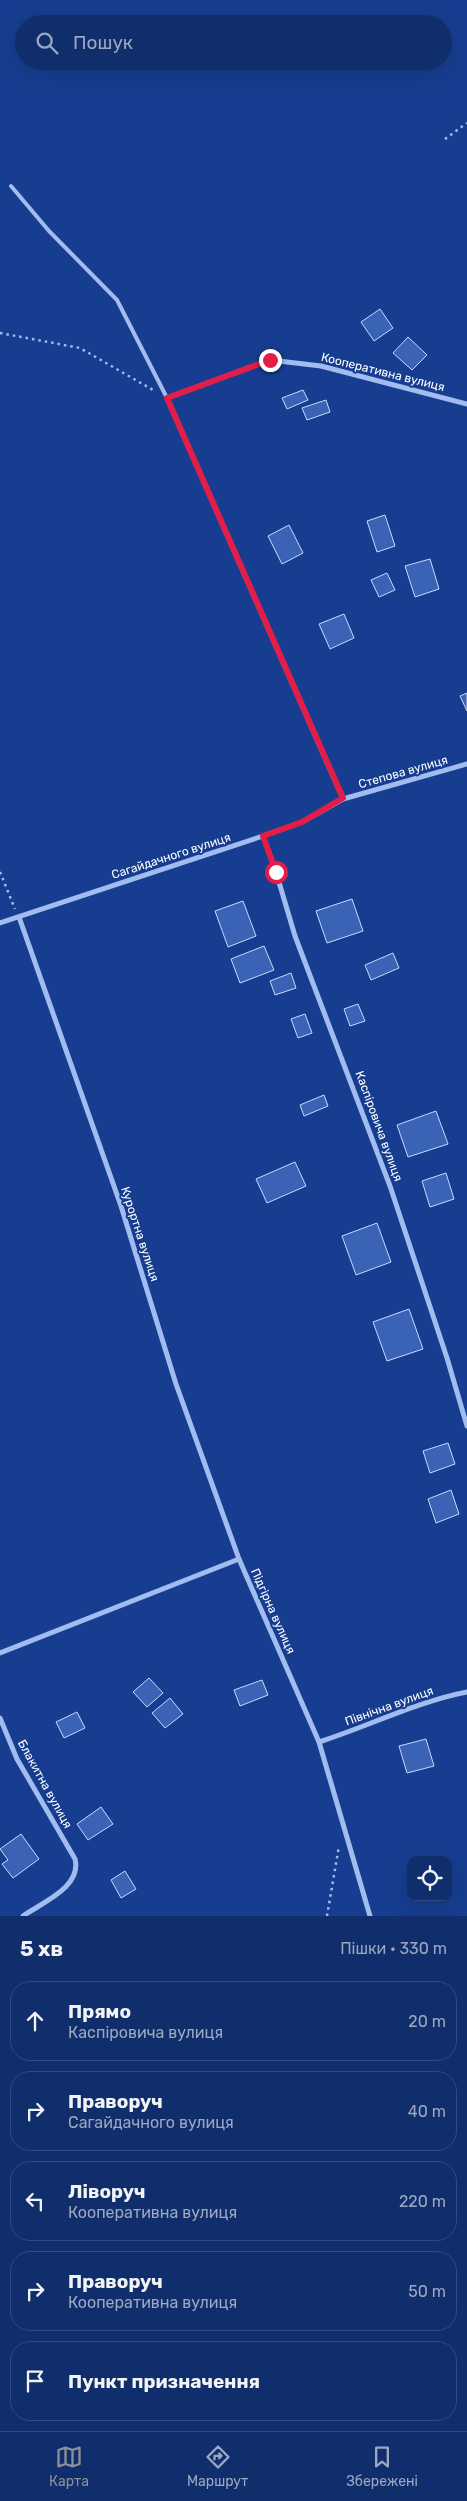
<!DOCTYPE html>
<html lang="uk">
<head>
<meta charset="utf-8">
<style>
  body { margin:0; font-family:Rubik,sans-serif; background:#193671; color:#f1f3f6 }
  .controls { position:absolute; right:15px; bottom:15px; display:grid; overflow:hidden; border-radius:10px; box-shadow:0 5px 20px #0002 }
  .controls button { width:45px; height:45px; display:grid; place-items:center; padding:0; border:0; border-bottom:1px solid #304a7e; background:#102e6b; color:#f1f3f6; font:25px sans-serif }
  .stop { position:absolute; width:15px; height:15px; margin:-11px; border:4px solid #e11d48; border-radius:50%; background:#fff }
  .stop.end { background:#e11d48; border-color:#fff; box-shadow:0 1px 5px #0008 }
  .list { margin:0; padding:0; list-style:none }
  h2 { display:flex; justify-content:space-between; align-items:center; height:65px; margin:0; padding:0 20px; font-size:21px }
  h2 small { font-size:16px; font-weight:400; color:#9ca8c1 }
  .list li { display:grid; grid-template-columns:32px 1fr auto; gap:15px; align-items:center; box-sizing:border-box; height:80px; margin:0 10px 10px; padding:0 10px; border:1px solid #304a7e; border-radius:20px }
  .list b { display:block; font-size:19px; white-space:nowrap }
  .list p { margin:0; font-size:16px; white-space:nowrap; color:#9ca8c1 }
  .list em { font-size:16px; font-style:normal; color:#9ca8c1 }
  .icon { flex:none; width:28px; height:28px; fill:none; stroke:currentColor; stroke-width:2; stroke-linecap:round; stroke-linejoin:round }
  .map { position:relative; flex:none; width:467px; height:1916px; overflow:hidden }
  .search { position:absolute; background:#102e6b; box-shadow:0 5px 20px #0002; left:15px; right:15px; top:15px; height:55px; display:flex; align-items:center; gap:12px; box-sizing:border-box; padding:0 18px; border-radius:28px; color:#9ca8c1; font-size:19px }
  .sheet { height:515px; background:#102e6b }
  nav { display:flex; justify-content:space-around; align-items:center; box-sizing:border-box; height:70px; border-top:1px solid #304a7e; background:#102e6b; font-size:14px; color:#9ca8c1 }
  nav a { display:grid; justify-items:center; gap:2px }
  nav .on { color:#8c9099 }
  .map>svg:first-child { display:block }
  .building { fill:#3a63b6; stroke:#c8dafb }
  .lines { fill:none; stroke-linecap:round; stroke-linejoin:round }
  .path { stroke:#a2bcf0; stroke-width:2.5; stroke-dasharray:2.5 4; stroke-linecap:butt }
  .lane { stroke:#a2bcf0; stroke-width:4 }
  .street { stroke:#a2bcf0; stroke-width:5 }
  .route { stroke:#e11d48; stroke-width:6 }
  .labels { text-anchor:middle; stroke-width:4; stroke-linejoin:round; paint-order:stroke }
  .street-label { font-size:12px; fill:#fff; stroke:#163d8f }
</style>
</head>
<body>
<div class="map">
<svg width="467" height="1916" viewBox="0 0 467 1916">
  <rect width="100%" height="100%" fill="#163d8f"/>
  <g class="building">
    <path d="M380,309l13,19 -19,13 -13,-19z"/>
    <path d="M408,337l19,18 -15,15 -19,-17z"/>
    <path d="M303,390l5,10 -21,9 -5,-11z"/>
    <path d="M326,400l4,12 -23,8 -5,-12z"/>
    <path d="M385,515l10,31 -18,6 -10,-31z"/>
    <path d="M289,525l14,28 -21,11 -14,-28z"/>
    <path d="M430,559l9,30 -24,8 -10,-31z"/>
    <path d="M387,573l8,17 -16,7 -8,-17z"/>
    <path d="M344,614l10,24 -24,11 -11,-25z"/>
    <path d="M467,693v18l-7,-15z"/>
    <path d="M352,899l11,32 -36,12 -11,-32z"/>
    <path d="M243,901l13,35 -28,11 -13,-36z"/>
    <path d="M264,946l10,24 -34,13 -9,-24z"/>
    <path d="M393,953l6,15 -28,12 -6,-15z"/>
    <path d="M291,973l5,15 -21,7 -5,-14z"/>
    <path d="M358,1004l7,17 -15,5 -6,-17z"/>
    <path d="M305,1014l7,19 -14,5 -7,-19z"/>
    <path d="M324,1095l4,11 -24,10 -4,-11z"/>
    <path d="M436,1111l12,33 -40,13 -11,-32z"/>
    <path d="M295,1162l11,24 -39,17 -11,-24z"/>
    <path d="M446,1173l8,26 -24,8 -8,-26z"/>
    <path d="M377,1223l14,39 -35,13 -14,-39z"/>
    <path d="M409,1309l14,40 -36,12 -14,-39z"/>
    <path d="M448,1443l7,21 -25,9 -7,-22z"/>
    <path d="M451,1490l8,24 -23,9 -8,-24z"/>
    <path d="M149,1678l14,15 -16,14 -14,-15z"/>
    <path d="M262,1680l6,15 -28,11 -6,-16z"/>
    <path d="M170,1698l13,16 -18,14 -13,-15z"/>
    <path d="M77,1712l8,16 -21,10 -8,-16z"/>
    <path d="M426,1739l8,27 -27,7 -8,-27z"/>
    <path d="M101,1807l12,17 -25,16 -11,-16z"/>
    <path d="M21,1834l18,25 -26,19 -11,-14 6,-4 -8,-11z"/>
    <path d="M125,1871l11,18 -15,9 -10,-18z"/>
  </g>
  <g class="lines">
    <g class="path">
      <path d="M445,139l22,-16"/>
      <path d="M0,333l80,15 73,42"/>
      <path d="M0,872l15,37"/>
      <path d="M327,1916l12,-70"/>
    </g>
    <path class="lane" d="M11,186l38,45 68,69 50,98"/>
    <g class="street">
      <path d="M343,799l-176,-401 103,-38 51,6 146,38"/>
      <path d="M263,836l13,36 19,64 95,250 57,172 20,68"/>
      <path d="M19,917l102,289 55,178 63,175 80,183 51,174"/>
      <path d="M0,923l263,-87 39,-14 41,-23 124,-35"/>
      <path d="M0,1653l239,-94"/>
      <path d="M0,1718l17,41 58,100c7,28 -32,43 -52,57"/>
      <path d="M319,1742c50,-16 97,-40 148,-50"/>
    </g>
  </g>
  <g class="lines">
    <path class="route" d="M270,360l-103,38 176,400 -41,24 -39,14 13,36"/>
  </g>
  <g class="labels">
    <g class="street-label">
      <text transform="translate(383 372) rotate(14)" y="4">Кооперативна вулиця</text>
      <text transform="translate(403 772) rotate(-16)" y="4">Степова вулиця</text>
      <text transform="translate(171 856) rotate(-18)" y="4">Сагайдачного вулиця</text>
      <text transform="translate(379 1126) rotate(70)" y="4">Каспіровича вулиця</text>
      <text transform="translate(140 1234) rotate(72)" y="4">Курортна вулиця</text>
      <text transform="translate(273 1611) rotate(66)" y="4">Підгірна вулиця</text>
      <text transform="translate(389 1706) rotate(-20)" y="4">Північна вулиця</text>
      <text transform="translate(45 1784) rotate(61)" y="4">Блакитна вулиця</text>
    </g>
  </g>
</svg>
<div class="controls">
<button><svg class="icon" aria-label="locate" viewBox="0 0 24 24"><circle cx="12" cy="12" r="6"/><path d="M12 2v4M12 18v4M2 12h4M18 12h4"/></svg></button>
</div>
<div class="stop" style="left:276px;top:872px"></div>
<div class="stop end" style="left:270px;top:360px"></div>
<div class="search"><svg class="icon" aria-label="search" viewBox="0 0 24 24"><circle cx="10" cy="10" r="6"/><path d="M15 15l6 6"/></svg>Пошук</div>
</div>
<section class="sheet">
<h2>5 хв<small>Пішки · 330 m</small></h2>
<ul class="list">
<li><svg class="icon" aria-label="ahead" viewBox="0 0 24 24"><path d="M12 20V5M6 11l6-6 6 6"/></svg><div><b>Прямо</b><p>Каспіровича вулиця</p></div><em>20 m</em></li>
<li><svg class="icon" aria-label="right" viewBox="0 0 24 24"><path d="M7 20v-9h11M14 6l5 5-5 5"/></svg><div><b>Праворуч</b><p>Сагайдачного вулиця</p></div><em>40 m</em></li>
<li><svg class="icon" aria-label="left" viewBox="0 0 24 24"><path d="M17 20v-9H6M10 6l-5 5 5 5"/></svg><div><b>Ліворуч</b><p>Кооперативна вулиця</p></div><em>220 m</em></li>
<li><svg class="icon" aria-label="right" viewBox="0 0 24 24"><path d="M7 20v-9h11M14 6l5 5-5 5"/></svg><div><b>Праворуч</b><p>Кооперативна вулиця</p></div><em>50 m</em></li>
<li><svg class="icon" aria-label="arrive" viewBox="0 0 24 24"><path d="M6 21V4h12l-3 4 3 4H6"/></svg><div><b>Пункт призначення</b></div></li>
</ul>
</section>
<nav>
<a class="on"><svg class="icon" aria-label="map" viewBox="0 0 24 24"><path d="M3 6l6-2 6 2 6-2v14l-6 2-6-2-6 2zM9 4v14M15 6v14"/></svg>Карта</a>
<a><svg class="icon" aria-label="directions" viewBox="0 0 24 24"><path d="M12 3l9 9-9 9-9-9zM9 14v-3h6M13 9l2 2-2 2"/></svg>Маршрут</a>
<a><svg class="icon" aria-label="saved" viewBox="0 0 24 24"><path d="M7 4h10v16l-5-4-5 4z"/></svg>Збережені</a>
</nav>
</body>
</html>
